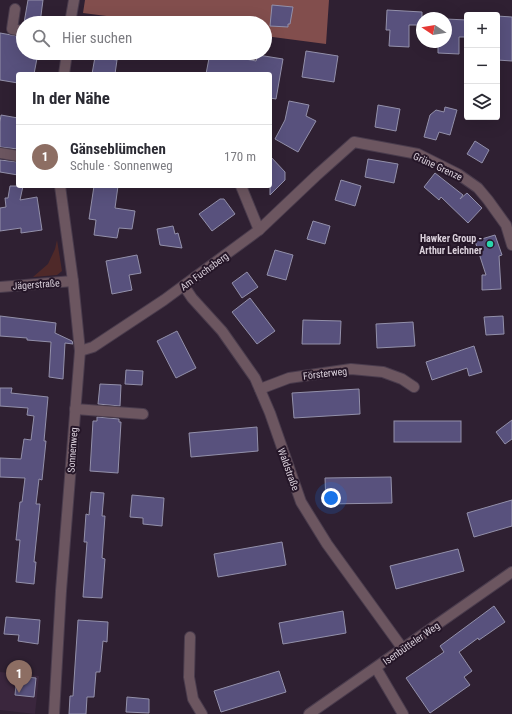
<!DOCTYPE html>
<html lang="de">
<head>
<meta charset="utf-8">
<style>
  body { margin:0; font-family:"Roboto Condensed",sans-serif; background:#f2f2f3; color:#2b2b33 }
  .controls { position:absolute; right:12px; top:12px; display:grid; overflow:hidden; border-radius:4px; box-shadow:0 4px 16px #0002 }
  .controls button { width:36px; height:36px; display:grid; place-items:center; padding:0; border:0; border-bottom:1px solid #e1e1e2; background:#fff; color:#2b2b33; font:20px sans-serif }
  .compass { position:absolute; left:416px; top:12px; width:36px; height:36px; border-radius:50%; background:#fff; box-shadow:0 4px 16px #0002; rotate:282deg }
  .you { position:absolute; left:331px; top:498px; width:14px; height:14px; margin:-10px; border:3px solid #fff; border-radius:50%; background:#1a73e8; box-shadow:0 0 0 6px #1a73e833 }
  .badge { display:grid; place-items:center; width:26px; height:26px; border-radius:50%; background:#2b7769; color:#fff; font-size:13px; font-weight:700 }
  .pin { position:absolute; translate:-50% -33px; filter:drop-shadow(0 1px 2px #0008) }
  .pin::after { content:''; position:absolute; top:21px; width:14px; height:12px; background:inherit; clip-path:polygon(0 0,100% 0,50% 100%) }
  .list { margin:0; padding:0; list-style:none }
  h2 { display:flex; justify-content:space-between; align-items:center; height:52px; margin:0; padding:0 16px; font-size:17px }
  h2 small { font-size:13px; font-weight:400; color:#7c7c81 }
  .list li { display:grid; grid-template-columns:26px 1fr auto; gap:12px; align-items:center; box-sizing:border-box; height:64px; padding:0 16px; border-top:1px solid #e1e1e2 }
  .list b { display:block; font-size:15px; white-space:nowrap }
  .list p { margin:0; font-size:13px; white-space:nowrap; color:#7c7c81 }
  .list em { font-size:13px; font-style:normal; color:#7c7c81 }
  .icon { flex:none; width:22px; height:22px; fill:none; stroke:currentColor; stroke-width:2; stroke-linecap:round; stroke-linejoin:round }
  .map { position:relative; flex:none; width:512px; height:714px; overflow:hidden }
  .search { position:absolute; background:#fff; box-shadow:0 4px 16px #0002; left:16px; top:16px; width:256px; height:44px; display:flex; align-items:center; gap:10px; box-sizing:border-box; padding:0 14px; border-radius:22px; color:#7c7c81; font-size:15px }
  .panel { position:absolute; background:#fff; box-shadow:0 4px 16px #0002; left:16px; top:72px; width:256px; height:116px; border-radius:4px }
  .map>svg:first-child { display:block }
  .built { fill:#3a263d }
  .green { fill:#4f2929 }
  .forest { fill:#824e4d }
  .building { fill:#58517d; stroke:#9390aa }
  .lines { fill:none; stroke-linecap:round; stroke-linejoin:round }
  .minor-casing { stroke:#4a3c4d; stroke-width:12 }
  .minor { stroke:#6c5660; stroke-width:10 }
  .poi-dot { fill:#2ad5ac; stroke:#251628; stroke-width:1.5 }
  .labels { text-anchor:middle; stroke-width:4; stroke-linejoin:round; paint-order:stroke }
  .street-label { font-size:10px; fill:#dad0db; stroke:#251628 }
  .poi-label { font-size:10px; font-weight:bold; fill:#dad0db; stroke:#251628; text-anchor:end }
</style>
</head>
<body>
<div class="map">
<svg width="512" height="714" viewBox="0 0 512 714">
  <rect width="100%" height="100%" fill="#2f2032"/>
  <path class="built" d="M0,672l39,4 -4,38 -35,-4z"/>
  <path class="green" d="M57,240l5,31 -5,4 -24,2 15,-13 7,-15z"/>
  <path class="forest" d="M85,0h244l-3,44 -61,-8v-13h-104l-78,-10z"/>
  <g class="building">
    <path d="M28,0h15l-3,23h-16z"/>
    <path d="M272,5l21,2 -3,17h-2v3l-18,-1z"/>
    <path d="M387,10l35,2v13h-13v22l-20,-1 1,-16h-4z"/>
    <path d="M497,16l15,1v44l-15,-1z"/>
    <path d="M446,19l21,1v17h-8v17l-21,-1v-11h8z"/>
    <path d="M0,33l23,4v16h15l-4,21h-16v9l-18,-3z"/>
    <path d="M306,51l32,5 -4,26 -32,-5z"/>
    <path d="M210,53h26l-1,4 21,4 2,-6 25,4 -7,40 -6,-1v-24h-64z"/>
    <path d="M95,57l22,3 -2,14h-23z"/>
    <path d="M289,101l20,4 -3,11 10,5 -18,31 -23,-13 10,-19z"/>
    <path d="M378,105l22,4 -4,22 -21,-4z"/>
    <path d="M445,107l12,3 -7,25 -11,-3 -3,8 -12,-3 6,-22 6,-5 8,2z"/>
    <path d="M1,115l17,3v31l-18,-2v-25z"/>
    <path d="M475,141l14,9 -7,13 -15,-9z"/>
    <path d="M270,156l15,16v8l-15,15z"/>
    <path d="M368,159l30,5 -4,19 -29,-6z"/>
    <path d="M0,160l18,2v13l-18,-3z"/>
    <path d="M435,173l28,22 -3,4 7,-6 15,15 -14,15 -27,-26 -2,3 -15,-13z"/>
    <path d="M341,180l20,6 -6,20 -20,-6z"/>
    <path d="M10,186h13l-3,14 17,-3 5,33 -21,3v-5l-21,3v-23l6,-1 -1,-9h3z"/>
    <path d="M94,186h24l-3,22 20,3 -3,18 -13,-1 -2,10 -23,-3 2,-15 -7,-1z"/>
    <path d="M220,199h4l11,15 -23,17 -13,-17z"/>
    <path d="M313,221l17,5 -5,18 -18,-5z"/>
    <path d="M173,226l2,8 3,-1 4,15 -22,-3 -3,-16z"/>
    <path d="M495,235l7,20 -3,1 2,33 -19,1v-15h4l-11,-34z"/>
    <path d="M275,250l18,5 -7,25 -19,-5z"/>
    <path d="M137,255l4,18 -12,2 3,15 -20,4 -6,-33z"/>
    <path d="M247,272l11,15 -16,11 -10,-15z"/>
    <path d="M250,298l25,33 -18,13 -25,-32z"/>
    <path d="M0,316l56,7 -1,10 17,8 1,3 -8,-1 -2,36 -14,-2 2,-35 -24,-2v-2l-27,-2z"/>
    <path d="M503,316l1,18 -18,1 -2,-18z"/>
    <path d="M303,320l38,1 -1,23h-38z"/>
    <path d="M413,322l2,24 -38,2 -1,-24z"/>
    <path d="M177,331l19,37 -20,10 -19,-37z"/>
    <path d="M474,346l8,26 -13,4 -2,-8 -35,12 -6,-18z"/>
    <path d="M126,370l17,1 -1,14 -17,-1z"/>
    <path d="M100,384l21,1 -1,21 -22,-2z"/>
    <path d="M0,388h12l-1,5 37,4 -4,44h2l-4,39 -3,-1 -3,25h4l-6,58h2l-2,22 -18,-2 4,-42h-4l4,-38h2l3,-24 -25,-1v-19l21,1 3,-20 7,1 3,-24 -7,-1 1,-7 -28,-2z"/>
    <path d="M359,389l1,25 -66,4 -2,-25z"/>
    <path d="M97,417l22,2v3h2l-3,51 -28,-2 3,-50h4z"/>
    <path d="M512,420v19l-7,5 -9,-12z"/>
    <rect x="394" y="421" width="67" height="21"/>
    <path d="M257,427l1,24 -67,6 -2,-24z"/>
    <path d="M391,477l1,26 -66,1 -1,-26z"/>
    <path d="M91,492l13,1 -2,23h3l-3,42 3,1 -3,39 -19,-1 4,-55h-3l2,-28 3,1z"/>
    <path d="M132,495l32,3 -2,28 -19,-2v-6l-13,-1z"/>
    <path d="M512,500v26l-38,11 -7,-24z"/>
    <path d="M282,542l4,23 -68,12 -4,-23z"/>
    <path d="M458,549l6,22 -68,18 -6,-23z"/>
    <path d="M494,606l11,16 -26,18 -1,-2 -19,14 13,19 -8,6 6,8 -40,28 -24,-35 38,-26 -4,-6z"/>
    <path d="M343,611l3,22 -63,11 -4,-21z"/>
    <path d="M6,617l34,3 -2,24 -20,-3 1,-6 -15,-1z"/>
    <path d="M78,620l30,2 -1,20 -4,-1 -3,31h-4l-2,25h-7l-1,17h-17l1,-18h3z"/>
    <path d="M279,671l7,21 -65,20 -7,-21z"/>
    <path d="M17,676l19,2 -2,19 -19,-2z"/>
    <path d="M127,697l22,2v14l-23,-1z"/>
  </g>
  <g class="lines">
    <defs>
      <g id="minor">
        <path d="M15,9l-3,20 11,2"/>
        <path d="M70,23l4,-23"/>
        <path d="M64,74l3,-21"/>
        <path d="M0,153l18,3"/>
        <path d="M241,186l18,44"/>
        <path d="M184,286l8,12 30,33 33,47 15,35 31,89 26,42 76,105"/>
        <path d="M0,287l73,-6"/>
        <path d="M80,351l13,-4 71,-47 95,-70 58,-55 37,-33 64,12 40,20 20,14 10,12 18,25 6,20"/>
        <path d="M260,389l29,-11 62,-9 32,3 19,7 12,8"/>
        <path d="M75,409l68,5"/>
        <path d="M190,637l-1,40 4,22 9,15"/>
        <path d="M376,668l27,46"/>
        <path d="M54,714l7,-123 19,-240 -7,-70 -13,-95"/>
        <path d="M309,714l203,-142"/>
      </g>
    </defs>
    <use href="#minor" class="minor-casing"/>
    <use href="#minor" class="minor"/>
  </g>
  <circle class="poi-dot" cx="490" cy="244" r="4"/>
  <g class="labels">
    <g class="street-label">
      <text transform="translate(438 166) rotate(25)" y="4">Grüne Grenze</text>
      <text transform="translate(204 271) rotate(-36)" y="4">Am Fuchsberg</text>
      <text transform="translate(36 284) rotate(-4)" y="4">Jägerstraße</text>
      <text transform="translate(325 373) rotate(-7)" y="4">Försterweg</text>
      <text transform="translate(72 450) rotate(-86)" y="4">Sonnenweg</text>
      <text transform="translate(289 469) rotate(70)" y="4">Waldstraße</text>
      <text transform="translate(411 643) rotate(-35)" y="4">Isenbütteler Weg</text>
    </g>
    <g class="poi-label">
      <text x="482" y="242">Hawker Group -<tspan x="482" dy="12">Arthur Leichner</tspan></text>
    </g>
  </g>
</svg>
<div class="controls">
<button>+</button>
<button>−</button>
<button><svg class="icon" aria-label="layers" viewBox="0 0 24 24"><path d="M12 4l9 5-9 5-9-5zM3 14l9 5 9-5"/></svg></button>
</div>
<svg class="compass" viewBox="-18 -18 36 36"><path d="M0-13l5 13h-10z" fill="#e53935"/><path d="M0 13l5-13h-10z" fill="#7c7c81"/></svg>
<div class="you"></div>
<div class="pin badge" style="left:19px;top:693px;background:#8d6e63">1</div>
<div class="search"><svg class="icon" aria-label="search" viewBox="0 0 24 24"><circle cx="10" cy="10" r="6"/><path d="M15 15l6 6"/></svg>Hier suchen</div>
<section class="panel">
<h2>In der Nähe<small></small></h2>
<ul class="list">
<li><span class="badge" style="background:#8d6e63">1</span><div><b>Gänseblümchen</b><p>Schule · Sonnenweg</p></div><em>170 m</em></li>
</ul>
</section>
</div>
</body>
</html>
